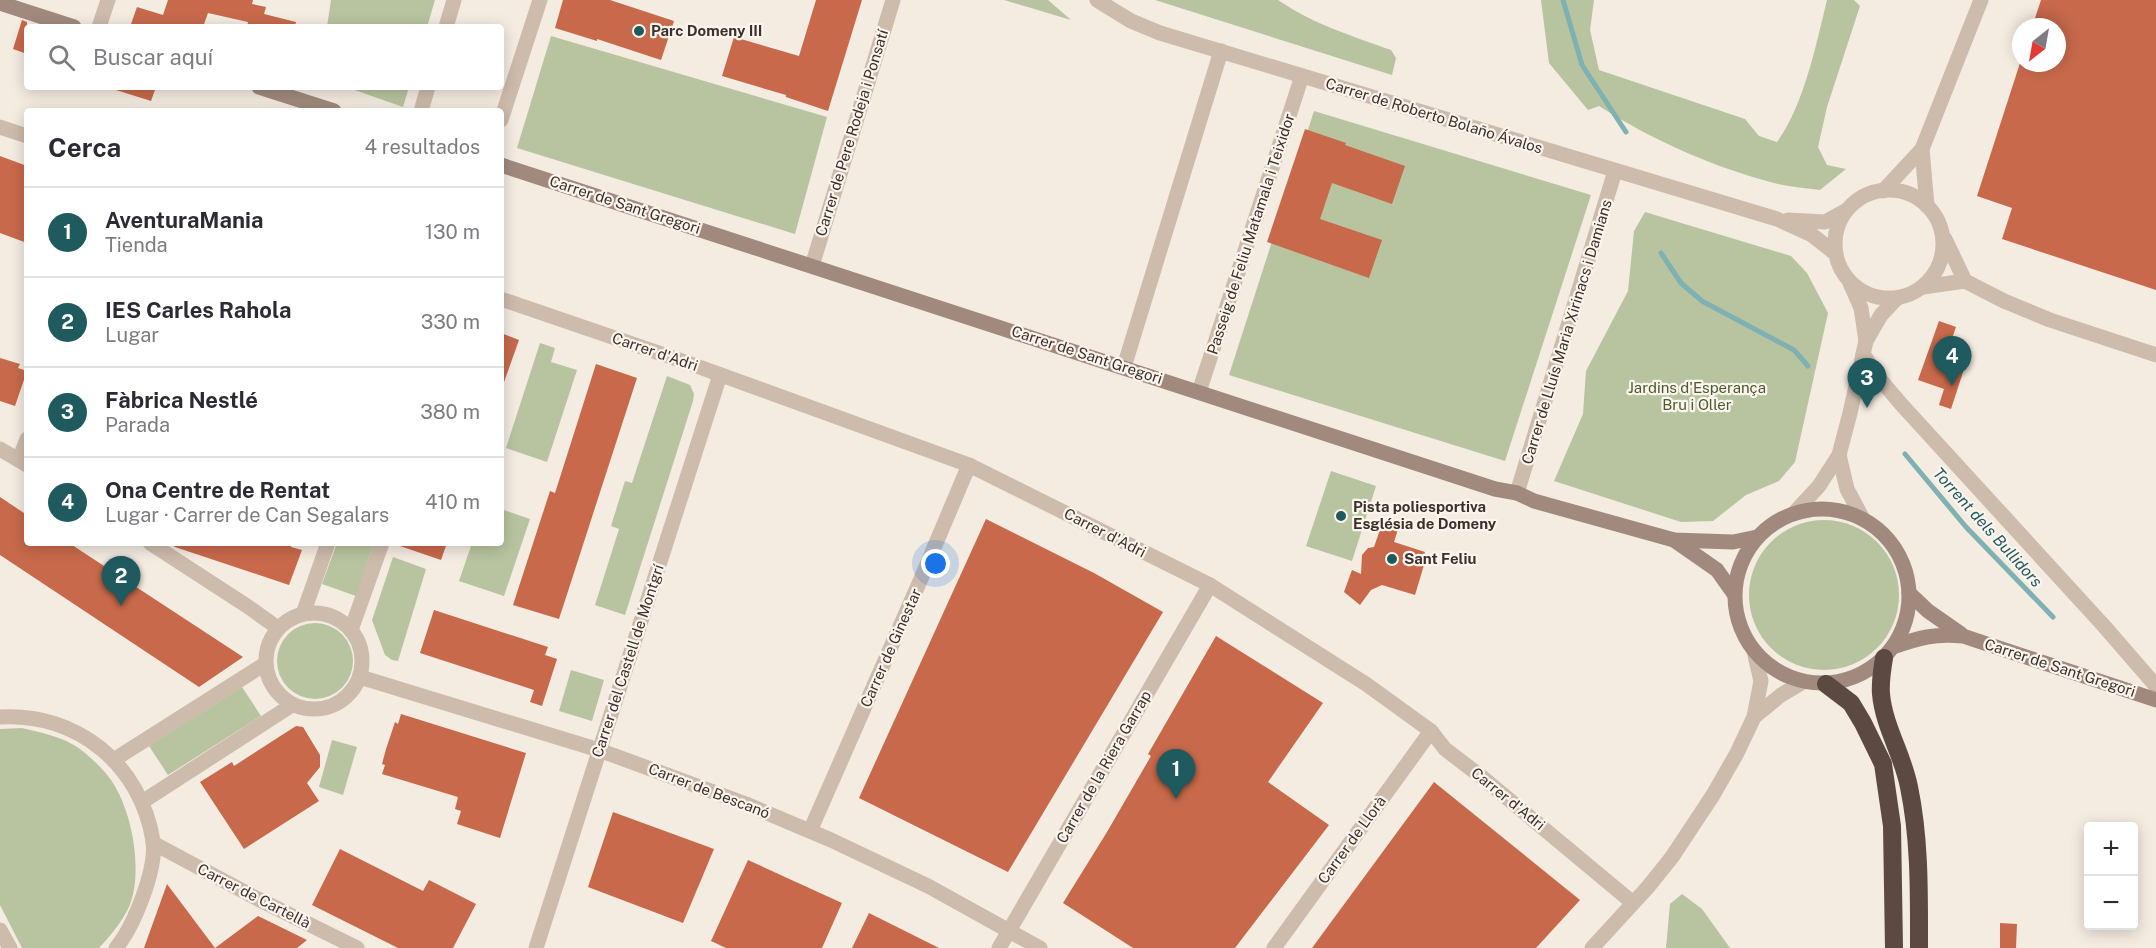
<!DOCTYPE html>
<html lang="es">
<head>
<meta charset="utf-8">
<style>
  body { margin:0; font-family:"Public Sans",sans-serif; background:#f7f7f7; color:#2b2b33 }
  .controls { position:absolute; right:18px; bottom:18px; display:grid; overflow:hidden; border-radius:6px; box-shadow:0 3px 15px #0003 }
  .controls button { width:54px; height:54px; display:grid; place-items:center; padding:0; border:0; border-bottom:2px solid #e1e1e2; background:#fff; color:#2b2b33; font:30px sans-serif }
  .compass { position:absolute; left:2012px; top:18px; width:54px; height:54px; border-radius:50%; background:#fff; box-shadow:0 3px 15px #0003; rotate:211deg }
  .you { position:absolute; left:936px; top:564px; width:21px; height:21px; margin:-15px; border:4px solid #fff; border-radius:50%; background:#1a73e8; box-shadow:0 0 0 9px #1a73e833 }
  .badge { display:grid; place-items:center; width:39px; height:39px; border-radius:50%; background:#1f5a5e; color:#fff; font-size:20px; font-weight:700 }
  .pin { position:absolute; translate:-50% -50px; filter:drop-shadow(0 2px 3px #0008) }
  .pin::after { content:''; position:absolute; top:32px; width:21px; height:18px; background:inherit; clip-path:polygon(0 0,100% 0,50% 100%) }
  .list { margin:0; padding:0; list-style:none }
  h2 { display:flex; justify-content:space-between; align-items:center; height:78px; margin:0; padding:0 24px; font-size:26px }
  h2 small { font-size:20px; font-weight:400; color:#7c7c81 }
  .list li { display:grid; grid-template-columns:39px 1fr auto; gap:18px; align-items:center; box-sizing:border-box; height:90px; padding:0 24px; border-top:2px solid #e1e1e2 }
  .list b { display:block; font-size:22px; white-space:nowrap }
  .list p { margin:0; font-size:20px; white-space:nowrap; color:#7c7c81 }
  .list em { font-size:20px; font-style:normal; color:#7c7c81 }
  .icon { flex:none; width:33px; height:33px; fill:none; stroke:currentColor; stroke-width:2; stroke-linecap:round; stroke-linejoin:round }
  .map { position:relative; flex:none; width:2156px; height:948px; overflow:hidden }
  .search { position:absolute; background:#fff; box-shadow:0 3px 15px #0003; left:24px; top:24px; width:480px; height:66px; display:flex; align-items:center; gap:15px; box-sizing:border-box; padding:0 21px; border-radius:6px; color:#7c7c81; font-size:22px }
  .panel { position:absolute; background:#fff; box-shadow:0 3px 15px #0003; left:24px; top:108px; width:480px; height:438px; border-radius:6px }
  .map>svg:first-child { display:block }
  .green { fill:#b8c4a0 }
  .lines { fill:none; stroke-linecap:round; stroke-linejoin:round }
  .stream { stroke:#7fb0b2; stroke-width:5 }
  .building { fill:#c8694b }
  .street { stroke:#cdbbac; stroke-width:15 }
  .secondary { stroke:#a18a7d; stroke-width:15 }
  .highway { stroke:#5c4a42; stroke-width:18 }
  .poi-dot { fill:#1f5a5e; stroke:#fbf5ee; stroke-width:2 }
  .labels { text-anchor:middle; stroke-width:4.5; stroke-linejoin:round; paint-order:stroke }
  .poi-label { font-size:15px; font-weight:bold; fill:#3b302b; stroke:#fbf5ee; text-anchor:start }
  .street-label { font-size:15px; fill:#3b302b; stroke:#fbf5ee }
  .park-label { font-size:15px; fill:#4a5a2e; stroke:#fbf5ee }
  .water-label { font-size:16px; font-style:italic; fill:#1f5a5e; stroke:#fbf5ee }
</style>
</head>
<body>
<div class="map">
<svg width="2156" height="948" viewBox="0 0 2156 948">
  <rect width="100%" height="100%" fill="#f4ebe1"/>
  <g class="green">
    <path d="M331,0h104l-8,27h-100z"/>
    <path d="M1004,0h44l23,20z"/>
    <path d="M1155,0h123c35,24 74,36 113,50l5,8 -4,17z"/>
    <path d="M1541,0h53l-4,30 9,40 146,49 14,17 18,6c27,-37 39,-97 50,-142h27l6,6 -33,101 -9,40 9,18 19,4 -26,21c-15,-2 -31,-3 -46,-7 -61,-16 -122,-43 -175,-77l-11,4 -39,-47z"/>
    <path d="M551,36l276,81 -32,117 -278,-86z"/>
    <path d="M346,87h63l-6,20z"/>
    <path d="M1314,111l277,84 -86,266 -276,-86z"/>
    <path d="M1645,212l146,44 16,17 21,40 -33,149 -16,19 -33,14 -33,26 -32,1 -127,-41 29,-67 3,-43 42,-80 6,-60z"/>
    <path d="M540,343l15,5 -4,14 26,8 -30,92 -41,-14z"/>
    <path d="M667,376l23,9 4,9 -1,7 -68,214 -30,-10 24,-76 -8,-3 14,-45 7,2z"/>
    <path d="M1331,471l45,15 -24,75 -46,-15z"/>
    <path d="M501,509l29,10 -26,77 -45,-15 13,-38h29z"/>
    <circle cx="1824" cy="595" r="75"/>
    <path d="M337,543h37l-18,53 -34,-12z"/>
    <path d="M393,557l33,12 -28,92 -6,-1 -7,-5 -13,-35z"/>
    <circle cx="315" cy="661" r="38"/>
    <path d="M571,670l33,10 -12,41 -33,-10z"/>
    <path d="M242,687l19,29 -93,59 -19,-29z"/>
    <path d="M22,728c22,5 46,10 63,25 8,7 17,15 23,23 24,30 36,96 21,131 -7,15 -19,29 -30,41h-77l-22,-43v-176z"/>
    <path d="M332,740l25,7 -14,48 -24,-8z"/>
    <path d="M1682,894l20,15 28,39h-64l4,-44z"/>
  </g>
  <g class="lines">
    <g class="stream">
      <path d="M1563,0l19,65 44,67"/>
      <path d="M1661,253l20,30 21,18 92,49 14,16"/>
      <path d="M1905,454l61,73 87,90"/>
    </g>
  </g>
  <g class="building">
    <path d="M168,0h85l-1,4 14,3 -2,7 32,8 -1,5h-48l1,-5 -40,-9 -5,14h-73l7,-20 26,8z"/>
    <path d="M563,0h47l64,21 -13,39 -64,-21v2l-42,-13z"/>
    <path d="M816,0h46l-34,111 -42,-14v-2l-64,-19 12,-39 65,19z"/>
    <path d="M2041,0h115v290l-154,-51 10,-31 -35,-12 43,-133h37v-36h-25z"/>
    <path d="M22,20l5,2v32l-14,-5z"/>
    <path d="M117,87h39l-5,14 -35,-11z"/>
    <path d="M1305,129l41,14 -1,2 60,21 -13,38 -60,-21 -12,36 62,21 -13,38 -102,-36z"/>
    <path d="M0,156l27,10v77l-27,-10z"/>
    <path d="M1939,321l17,6 -9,26 20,7 -16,49 -12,-4 5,-16 -26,-9z"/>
    <path d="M501,333l18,7 -16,45 -2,-1z"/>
    <path d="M0,358l20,6 -2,4 9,3 -12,35 -15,-5z"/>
    <path d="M596,364l41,14 -78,241 -46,-14 37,-114 5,2z"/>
    <path d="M0,497l27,18v28h42l174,114 -44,30 -199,-132z"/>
    <path d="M986,519l108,54 69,39 -155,260 -149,-74z"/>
    <path d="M1383,521l16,5 -5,16 31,10 -3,12 2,1 -9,30 -33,-10 -11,5 -11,15 -16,-13 8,-22 9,4 1,-19 6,-7 6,-1z"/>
    <path d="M169,543h123l-1,4 11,3 -13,35 -114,-38z"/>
    <path d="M397,543h50l-6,17 -44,-15z"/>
    <path d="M434,610l114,37 -3,8 12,4 -15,47 -12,-4 4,-12 -114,-37z"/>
    <path d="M1216,636l107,67 -55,79 61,43 -94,123h-102l-70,-45 44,-71 44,-76 -3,-2z"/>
    <path d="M401,714l125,39 -26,85 -43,-14 4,-13 -6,-2 3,-12 -76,-23 3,-9 -3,-1 4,-15 9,-27 3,2z"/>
    <path d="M296,726l7,1 17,28v12l-13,16 12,18 -75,48 -44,-67 32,-20 2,4z"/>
    <path d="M1434,782l146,118 -44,48h-224z"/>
    <path d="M613,812l101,37 -31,74 -95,-36z"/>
    <path d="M340,849l83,42 6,-11 47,24 -23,44h-55l-86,-43z"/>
    <path d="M748,860l94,43 -20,45h-96l-15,-7z"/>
    <path d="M167,884l48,64 43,-32 49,24 -10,8h-153z"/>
    <path d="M869,913l70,35h-87z"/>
    <path d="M2000,923l17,1 -1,24h-16z"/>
  </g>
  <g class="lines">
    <g class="street">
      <path d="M1097,0l34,21 29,12 617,186 35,16 24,19"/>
      <path d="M99,27l9,-27"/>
      <path d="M446,27l8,-27"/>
      <path d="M421,111l7,-24"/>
      <path d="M501,120l39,-120"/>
      <path d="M0,127l27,9"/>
      <path d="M1922,149l5,57"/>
      <circle cx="1889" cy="244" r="54"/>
      <path d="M1883,191l39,-42 59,-149"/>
      <path d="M1788,220l37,2 20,-11"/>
      <path d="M1945,239l20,42 39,20 46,19 106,35"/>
      <path d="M812,266l81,-266"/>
      <path d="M1923,287l42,-6"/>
      <path d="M501,299l190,65 278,101 241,120 156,99 65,47 14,18 38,29 150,125"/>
      <path d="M1866,341l15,-26 16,-17"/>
      <path d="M1863,354l16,24 22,26 203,222 52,60"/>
      <path d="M1124,367l97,-316"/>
      <path d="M1199,392l103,-316"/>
      <path d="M0,449l27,16"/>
      <path d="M1839,455l8,34 16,30"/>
      <path d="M19,460l8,-21"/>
      <path d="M1517,493l98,-322"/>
      <path d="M1793,514l26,-28 20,-31 11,-42 16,-72 -5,-33 -11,-25"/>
      <path d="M150,543l97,63 31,22"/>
      <circle cx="314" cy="661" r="48"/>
      <path d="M303,614l25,-71"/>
      <path d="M351,630l31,-87"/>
      <path d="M360,677l239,73 147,54 85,36 97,46 112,62"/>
      <path d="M0,717c77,-5 141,48 153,124 4,28 -19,85 -37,107"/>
      <path d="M1754,717l27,-22 22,-13"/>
      <path d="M115,759l150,-95"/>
      <path d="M142,802l150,-97"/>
      <path d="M810,831l110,-250 49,-116"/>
      <path d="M153,843l103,55 101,50"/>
      <path d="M0,930l10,18"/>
      <path d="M536,948l184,-573"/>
      <path d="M999,948l211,-363"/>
      <path d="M1274,948l157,-217"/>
      <path d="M1592,948l56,-61 24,-30 41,-62 24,-42 17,-36 7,-36 -7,-30"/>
    </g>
    <g class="secondary">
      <path d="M0,3l74,24"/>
      <path d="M259,87l75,24"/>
      <path d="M501,165l994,324 22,4 17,8 140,39 59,2 24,-5"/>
      <circle cx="1822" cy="596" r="87"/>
      <path d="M1674,540l43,30 17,24"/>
      <path d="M1909,593l19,18 33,23"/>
      <path d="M1893,647c25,-9 42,-14 70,-11l193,64"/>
    </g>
    <g class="highway">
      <path d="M1884,658c-2,12 -4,24 -3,36 3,33 22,61 28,93 11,53 10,107 10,161"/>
      <path d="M1826,684l25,19 12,20 20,41 9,62 2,122"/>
    </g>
  </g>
  <g class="poi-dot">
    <circle cx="639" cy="31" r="6"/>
    <circle cx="1341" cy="516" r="6"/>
    <circle cx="1392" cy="559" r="6"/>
  </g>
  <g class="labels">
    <g class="poi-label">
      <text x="651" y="36">Parc Domeny III</text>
      <text x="1353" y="512">Pista poliesportiva<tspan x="1353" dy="17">Església de Domeny</tspan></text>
      <text x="1404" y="564">Sant Feliu</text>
    </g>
    <g class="street-label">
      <text transform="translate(1434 116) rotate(17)" y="5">Carrer de Roberto Bolaño Ávalos</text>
      <text transform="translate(852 133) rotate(-73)" y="5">Carrer de Pere Rodeja i Ponsatí</text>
      <text transform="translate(625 205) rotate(18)" y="5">Carrer de Sant Gregori</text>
      <text transform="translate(1251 234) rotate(-72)" y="5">Passeig de Feliu Matamala i Teixidor</text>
      <text transform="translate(1567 332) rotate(-73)" y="5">Carrer de Lluís Maria Xirinacs i Damians</text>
      <text transform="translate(655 352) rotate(19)" y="5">Carrer d'Adri</text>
      <text transform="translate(1087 355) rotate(18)" y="5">Carrer de Sant Gregori</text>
      <text transform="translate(1105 533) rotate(27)" y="5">Carrer d'Adri</text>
      <text transform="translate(891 648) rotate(-66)" y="5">Carrer de Ginestar</text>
      <text transform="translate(628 661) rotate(-72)" y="5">Carrer del Castell de Montgrí</text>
      <text transform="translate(2060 668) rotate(18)" y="5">Carrer de Sant Gregori</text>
      <text transform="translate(1104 767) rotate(-60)" y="5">Carrer de la Riera Garrap</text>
      <text transform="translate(709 791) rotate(21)" y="5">Carrer de Bescanó</text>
      <text transform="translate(1508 799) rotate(39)" y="5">Carrer d'Adri</text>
      <text transform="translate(1352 840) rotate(-54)" y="5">Carrer de Llorà</text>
      <text transform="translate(254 896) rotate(27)" y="5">Carrer de Cartellà</text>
    </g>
    <g class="park-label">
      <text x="1697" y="393">Jardins d'Esperança<tspan x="1697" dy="17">Bru i Oller</tspan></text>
    </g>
    <g class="water-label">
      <text transform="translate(1988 527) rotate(48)" y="6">Torrent dels Bullidors</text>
    </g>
  </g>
</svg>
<div class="controls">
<button>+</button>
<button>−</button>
</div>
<svg class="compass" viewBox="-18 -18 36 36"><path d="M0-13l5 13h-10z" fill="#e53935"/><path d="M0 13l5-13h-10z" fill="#7c7c81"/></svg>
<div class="you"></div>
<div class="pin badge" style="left:1176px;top:799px">1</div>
<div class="pin badge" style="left:121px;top:606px">2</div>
<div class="pin badge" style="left:1867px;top:408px">3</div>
<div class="pin badge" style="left:1952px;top:386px">4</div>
<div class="search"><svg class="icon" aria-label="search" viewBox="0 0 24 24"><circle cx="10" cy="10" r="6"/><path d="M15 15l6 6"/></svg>Buscar aquí</div>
<section class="panel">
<h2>Cerca<small>4 resultados</small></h2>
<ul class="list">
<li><span class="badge">1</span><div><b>AventuraMania</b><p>Tienda</p></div><em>130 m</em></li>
<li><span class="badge">2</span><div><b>IES Carles Rahola</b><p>Lugar</p></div><em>330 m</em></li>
<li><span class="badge">3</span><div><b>Fàbrica Nestlé</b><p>Parada</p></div><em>380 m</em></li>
<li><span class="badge">4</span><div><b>Ona Centre de Rentat</b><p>Lugar · Carrer de Can Segalars</p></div><em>410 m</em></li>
</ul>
</section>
</div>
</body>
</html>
